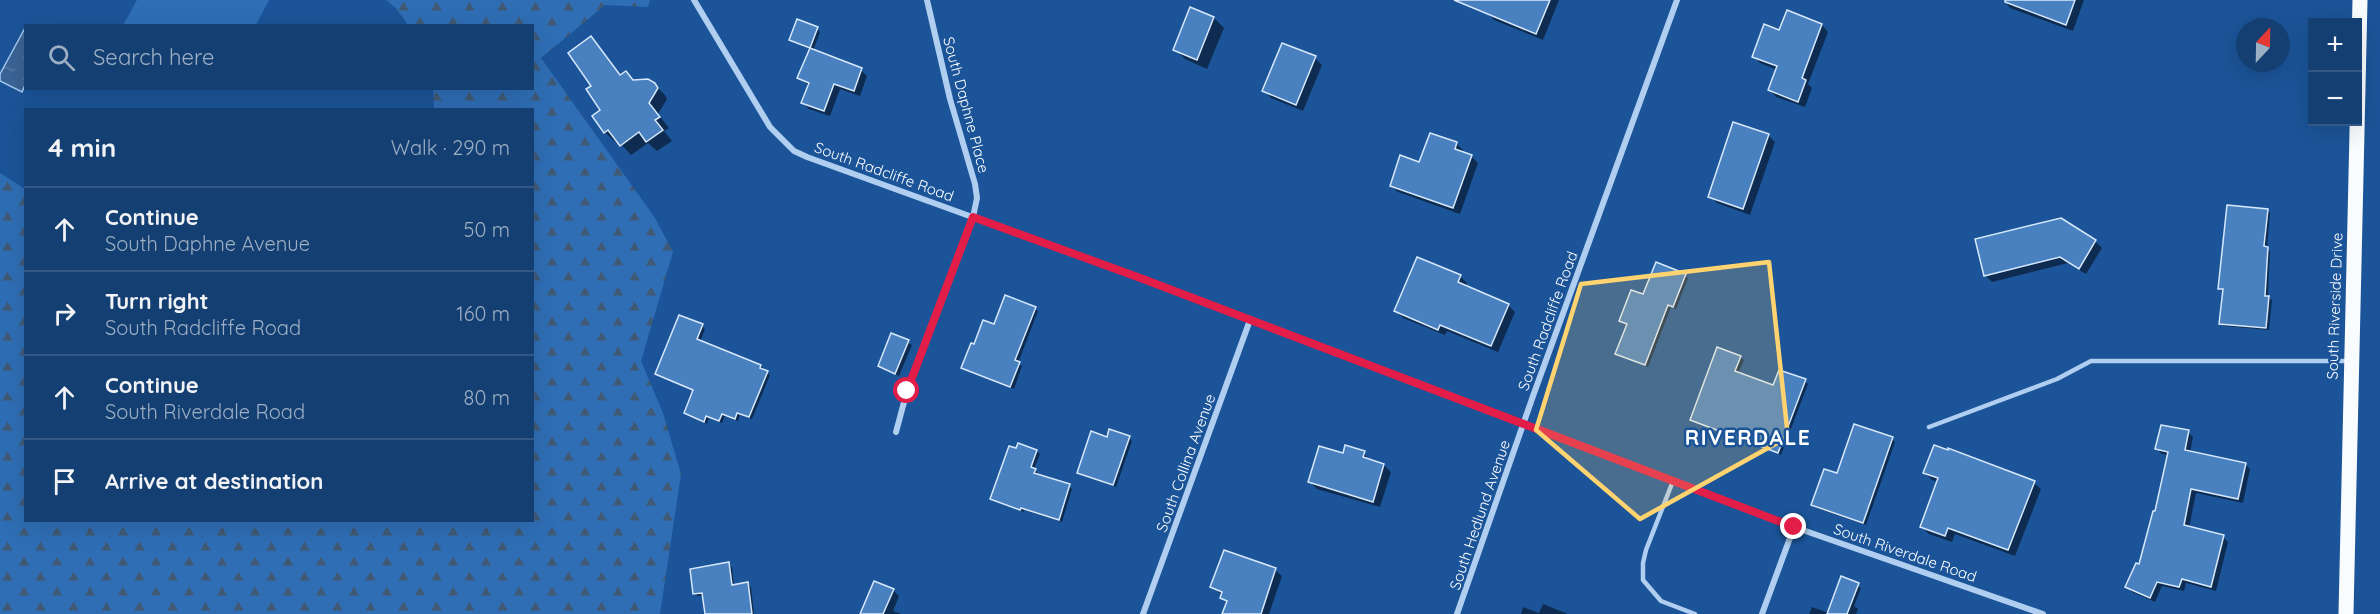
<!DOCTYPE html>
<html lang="en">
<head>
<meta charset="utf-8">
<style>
  body { margin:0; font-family:Quicksand,sans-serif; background:#1d4677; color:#f1f3f6 }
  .controls { position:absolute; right:18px; top:18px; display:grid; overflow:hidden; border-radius:0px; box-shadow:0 6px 24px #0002 }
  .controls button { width:54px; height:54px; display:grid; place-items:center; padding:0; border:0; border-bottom:2px solid #335884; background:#143f72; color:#f1f3f6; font:30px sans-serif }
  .compass { position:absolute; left:2236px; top:18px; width:54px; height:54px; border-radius:50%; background:#143f72; box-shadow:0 6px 24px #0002; rotate:22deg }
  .stop { position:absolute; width:18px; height:18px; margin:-14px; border:4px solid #e11d48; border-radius:50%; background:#fff }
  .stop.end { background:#e11d48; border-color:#fff; box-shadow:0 2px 6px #0008 }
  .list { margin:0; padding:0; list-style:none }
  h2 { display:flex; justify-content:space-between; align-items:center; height:78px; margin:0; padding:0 24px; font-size:26px }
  h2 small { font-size:20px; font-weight:400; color:#9dafc4 }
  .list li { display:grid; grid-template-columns:39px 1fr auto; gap:18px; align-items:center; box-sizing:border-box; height:84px; padding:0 24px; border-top:2px solid #335884 }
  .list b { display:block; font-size:22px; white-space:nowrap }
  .list p { margin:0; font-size:20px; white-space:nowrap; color:#9dafc4 }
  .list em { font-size:20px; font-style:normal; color:#9dafc4 }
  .icon { flex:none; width:33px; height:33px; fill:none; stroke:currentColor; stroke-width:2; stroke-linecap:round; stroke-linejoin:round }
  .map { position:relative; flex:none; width:2380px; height:614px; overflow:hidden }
  .search { position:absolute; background:#143f72; box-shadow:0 6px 24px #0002; left:24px; top:24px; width:510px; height:66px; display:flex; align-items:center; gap:15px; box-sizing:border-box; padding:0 21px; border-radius:0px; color:#9dafc4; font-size:22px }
  .panel { position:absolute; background:#143f72; box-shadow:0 6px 24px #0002; left:24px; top:108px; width:510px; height:414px; border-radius:0px }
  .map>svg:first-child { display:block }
  .forest { fill:url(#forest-firs) }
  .green { fill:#2f6eb5 }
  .water { fill:url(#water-ripples); stroke:#a3c9f2; stroke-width:1.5 }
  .shadow { fill:#0007 }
  .building { fill:#4880c0; stroke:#d7e8fb; stroke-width:1.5 }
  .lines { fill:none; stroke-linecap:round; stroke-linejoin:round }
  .lane { stroke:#b0cef0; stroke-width:4.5 }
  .street { stroke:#b0cef0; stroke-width:6 }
  .primary { stroke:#f9fcff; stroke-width:15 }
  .route { stroke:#e11d48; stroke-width:8 }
  .marked { fill:#ffd36f; fill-opacity:0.2; stroke:#ffd36f; stroke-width:4.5; stroke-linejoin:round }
  .labels { text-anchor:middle; stroke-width:5; stroke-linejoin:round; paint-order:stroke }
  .street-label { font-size:15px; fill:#fff; stroke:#1b5498 }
  .district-label { font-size:21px; font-weight:bold; letter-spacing:1.5px; fill:#fff; stroke:#1b5498 }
</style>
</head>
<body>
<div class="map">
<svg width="2380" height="614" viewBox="0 0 2380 614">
  <defs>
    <pattern id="forest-firs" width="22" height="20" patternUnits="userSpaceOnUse" patternTransform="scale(1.5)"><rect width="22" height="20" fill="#2f6eb5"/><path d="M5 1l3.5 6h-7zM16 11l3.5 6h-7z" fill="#405a76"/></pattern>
    <pattern id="water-ripples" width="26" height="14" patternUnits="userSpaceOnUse" patternTransform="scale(1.5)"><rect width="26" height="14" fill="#3b6495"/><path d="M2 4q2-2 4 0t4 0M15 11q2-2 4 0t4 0" fill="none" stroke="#587ba5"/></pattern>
  </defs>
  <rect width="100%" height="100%" fill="#1b5498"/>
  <path class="forest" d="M386,0h264l-2,7 -43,-2 -64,53 114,160 18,34 -32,109 22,52 18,61 -21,140h-660v-441l25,16 1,331h506v-410l-98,-1 -1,-20 99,-1v-62l-124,-1 -12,-17z"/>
  <path class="green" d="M137,0h132l-13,25h-133z"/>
  <path class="water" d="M25,28v57l-3,7 -22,-11v-7z"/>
  <g class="shadow">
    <path d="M1478,0h81l-16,40 -49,-20z"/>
    <path d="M2004,0h80l-11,31 -63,-23z"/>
    <path d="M1191,9l23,9 10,10 -17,41 -22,-10 -10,-10z"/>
    <path d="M1822,25l6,7 -20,52 4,4 -7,19 -29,-10 -6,-7 7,-20 -17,-7 -6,-6 26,-25z"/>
    <path d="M817,29l3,3 -7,19 48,19 6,6 -7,20 -20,-7 -10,27 -21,-7 -6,-6 6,-17 -10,-8 12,-28 -20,-10z"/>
    <path d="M591,38l30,38 5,-3 9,9 19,2 11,11 2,4 -9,15 11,14 -5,3 8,10 -15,10 -9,-8 -17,12 -14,-15 -2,2 -10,-10 -3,-22 -9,-24z"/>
    <path d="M1315,58l7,7 -19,46 -32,-13 -7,-7z"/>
    <path d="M1768,135l7,7 -25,73 -33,-12 -7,-7z"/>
    <path d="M1456,143l7,7 -1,3 9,3 7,7 -18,51 -62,-22 -7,-6 29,-22z"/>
    <path d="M2267,210l3,3 -3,35 3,3 -2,46 4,3 -3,30 -45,-4 -3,-3 3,-31 -4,-4z"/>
    <path d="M2061,220l34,21 7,7 -16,26 -18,-11 -76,19 -7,-7z"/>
    <path d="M1685,275l3,3 -12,31 -5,-2 -23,60 -28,-11 -3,-3 11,-28 -7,-5 23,-24z"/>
    <path d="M1460,276l7,7 -2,4 43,18 7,7 -17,40 -51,-21 -2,4 -42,-17 -7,-7z"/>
    <path d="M1035,308l3,3 -20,52 4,3 -8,23 -51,-21 12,-22 20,-20z"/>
    <path d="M702,326l3,3 -5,13 61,24 9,9 -18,44 -12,-4 -2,6 -13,-5 -3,7 -13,-5 -2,6 -18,-8 -3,-3 8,-22 -37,-17z"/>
    <path d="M892,335l20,10 -13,31 -20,-10z"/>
    <path d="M1740,357l4,3 -6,14 36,13 31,-6 3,3 -27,71 -87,-33 -3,-3z"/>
    <path d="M2188,432l5,5 -3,16 55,11 5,5 -7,34 -47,-10 -7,35 34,9 5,5 -12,49 -30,-8 -2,8 -22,-5 -7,16 -23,-10 -5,-5 13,-21 16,-53 12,-58 -6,-1 -5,-5z"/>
    <path d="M1129,437l3,4 -16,46 -34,-12 -3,-3z"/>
    <path d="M1892,439l3,3 -29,83 -50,-17 -3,-3 25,-30z"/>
    <path d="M1017,450l19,1 4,3 -6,15 4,4 -1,3 32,10 3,3 -10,33 -38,-12v2l-32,-13z"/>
    <path d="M1364,453l6,8 14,4 7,7 -11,35 -63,-18 -7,-7 34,-27z"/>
    <path d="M1925,473l109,10 7,6 -26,67 -60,-22 -3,8 -23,-8 -7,-7 17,-45 -7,-2z"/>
    <path d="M728,564l4,3 2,19 14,-2 3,3 3,27h-48l-2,-18h-7l-3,-3z"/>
    <path d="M1275,570l7,6 -13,38h-45l4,-10 -7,-6 1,-3 -10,-8z"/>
    <path d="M1842,578l19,10 -7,18 4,3 -2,5h-47l3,-7 17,6z"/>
    <path d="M893,590l6,6 -6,15 8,3h-39z"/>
    <path d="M1543,604l25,10h-47l2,-7 16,6z"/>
  </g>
  <g class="building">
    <path d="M1454,0h96l-14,34z"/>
    <path d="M2005,0h70l-9,25 -61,-23z"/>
    <path d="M1190,7l24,10 -17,43 -24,-10z"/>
    <path d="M1787,10l35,14 -20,54 4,2 -8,22 -30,-12 9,-24 -25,-9 12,-33 15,6z"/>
    <path d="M797,19l21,8 -8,21 -21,-8z"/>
    <path d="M591,36l29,39 6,-4 7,9 15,-1 7,4 3,5 -9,15 11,14 -5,3 8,10 -17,12 -7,-10 -19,14 -12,-16 -4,3 -12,-17 8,-6 -14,-21 5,-3 -23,-33z"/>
    <path d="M1282,43l34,13 -20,49 -34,-14z"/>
    <path d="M810,48l52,20 -8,23 -20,-7 -10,27 -23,-8 8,-20 -12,-5z"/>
    <path d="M1733,122l36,12 -26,75 -35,-12z"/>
    <path d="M1430,133l27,9 -2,7 17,6 -19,53 -63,-22 10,-31 19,7z"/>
    <path d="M2227,205l41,4 -4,37 4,1 -3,49h4l-3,32 -47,-4 4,-35h-5z"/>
    <path d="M2061,218l35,22 -17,29 -19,-12 -76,19 -9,-37z"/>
    <path d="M1417,257l44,18 -3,7 51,22 -18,42 -51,-21 -2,5 -44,-19z"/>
    <path d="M1656,262l30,12 -13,33 -5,-2 -23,60 -30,-11 12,-30 -8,-3 12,-31 12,4z"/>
    <path d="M1005,295l31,12 -21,53 5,2 -10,25 -49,-19 10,-25 3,1 9,-24 11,4z"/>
    <path d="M679,315l24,9 -6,15 64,26 -1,3 8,3 -19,46 -12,-4 -2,6 -13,-5 -3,7 -13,-5 -2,6 -20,-9 9,-23 -38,-16z"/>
    <path d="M891,333l18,7 -14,34 -17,-8z"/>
    <path d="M1717,347l24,9 -6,15 38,14 6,-15 27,9 -28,74 -88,-33z"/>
    <path d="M1854,424l39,13 -30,86 -52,-18 13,-36 13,4z"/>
    <path d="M2161,425l28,5 -4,20 61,13 -8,36 -47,-10 -7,36 40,10 -13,52 -29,-8 -3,8 -22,-5 -7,16 -25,-11 11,-24 3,1 14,-53h2l13,-59 -13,-3z"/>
    <path d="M1109,429l21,7 -17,49 -36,-12 14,-42 16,6z"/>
    <path d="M1018,443l19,7 -6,17 5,2 -2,4 36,11 -11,36 -38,-12 -1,2 -30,-11 19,-53 7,2z"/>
    <path d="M1345,445l20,6 -2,6 21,7 -11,38 -65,-20 11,-36 24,7z"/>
    <path d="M1934,445l14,5v-2l87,33 -27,69 -60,-22 -3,8 -25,-9 18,-49 -15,-5z"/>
    <path d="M1224,550l52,18 -15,46h-39l5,-13 -7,-3 2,-6 -12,-5z"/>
    <path d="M729,562l3,23 16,-3 4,32h-47l-3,-21 -9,1 -3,-25z"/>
    <path d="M1841,576l18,7 -12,31h-20z"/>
    <path d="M874,581l20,8 -11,25h-23z"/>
  </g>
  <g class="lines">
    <g class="lane">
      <path d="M1929,427l128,-48 34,-18h258"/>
      <path d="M1673,481l-27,69 -3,13v17l18,21 34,13"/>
    </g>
    <g class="street">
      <path d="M694,0l76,127 24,24 13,6 336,122 651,248 249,87"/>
      <path d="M896,432l11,-41 66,-174 4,-19 -2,-14 -25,-85 -23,-99"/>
      <path d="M1143,614l107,-294"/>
      <path d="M1457,614l76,-218 144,-396"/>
      <path d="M1762,614l32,-87"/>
    </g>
    <path class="primary" d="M2346,614l14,-614"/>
  </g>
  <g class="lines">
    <path class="route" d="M907,391l66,-174 170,62 651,248"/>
  </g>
  <path class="marked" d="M1769,262l19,175 -148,82 -104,-89 45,-146z"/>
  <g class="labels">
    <g class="street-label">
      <text transform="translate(966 105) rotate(75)" y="5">South Daphne Place</text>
      <text transform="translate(884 172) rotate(20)" y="5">South Radcliffe Road</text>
      <text transform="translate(2335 306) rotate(-88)" y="5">South Riverside Drive</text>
      <text transform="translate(1548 321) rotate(-70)" y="5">South Radcliffe Road</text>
      <text transform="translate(1186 463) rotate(-70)" y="5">South Collina Avenue</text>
      <text transform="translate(1480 515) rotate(-71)" y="5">South Hedlund Avenue</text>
      <text transform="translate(1905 553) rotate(19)" y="5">South Riverdale Road</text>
    </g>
    <g class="district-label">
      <text x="1748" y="445">RIVERDALE</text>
    </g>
  </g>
</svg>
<div class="controls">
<button>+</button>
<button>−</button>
</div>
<svg class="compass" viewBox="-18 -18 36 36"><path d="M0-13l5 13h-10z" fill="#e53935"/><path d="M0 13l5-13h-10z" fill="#9dafc4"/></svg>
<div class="stop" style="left:907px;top:391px"></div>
<div class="stop end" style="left:1794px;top:527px"></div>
<div class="search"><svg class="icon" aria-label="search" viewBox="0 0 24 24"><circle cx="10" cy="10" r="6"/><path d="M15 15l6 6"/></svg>Search here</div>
<section class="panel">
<h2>4 min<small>Walk · 290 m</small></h2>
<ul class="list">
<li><svg class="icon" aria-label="ahead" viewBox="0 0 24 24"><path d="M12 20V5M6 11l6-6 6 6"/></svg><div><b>Continue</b><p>South Daphne Avenue</p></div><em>50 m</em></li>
<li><svg class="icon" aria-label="right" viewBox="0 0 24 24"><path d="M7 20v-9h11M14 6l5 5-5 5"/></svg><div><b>Turn right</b><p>South Radcliffe Road</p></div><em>160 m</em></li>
<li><svg class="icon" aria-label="ahead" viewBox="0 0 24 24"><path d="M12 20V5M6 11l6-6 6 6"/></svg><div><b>Continue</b><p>South Riverdale Road</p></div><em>80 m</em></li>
<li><svg class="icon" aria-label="arrive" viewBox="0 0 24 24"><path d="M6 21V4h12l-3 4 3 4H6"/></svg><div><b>Arrive at destination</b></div></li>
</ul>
</section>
</div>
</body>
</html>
